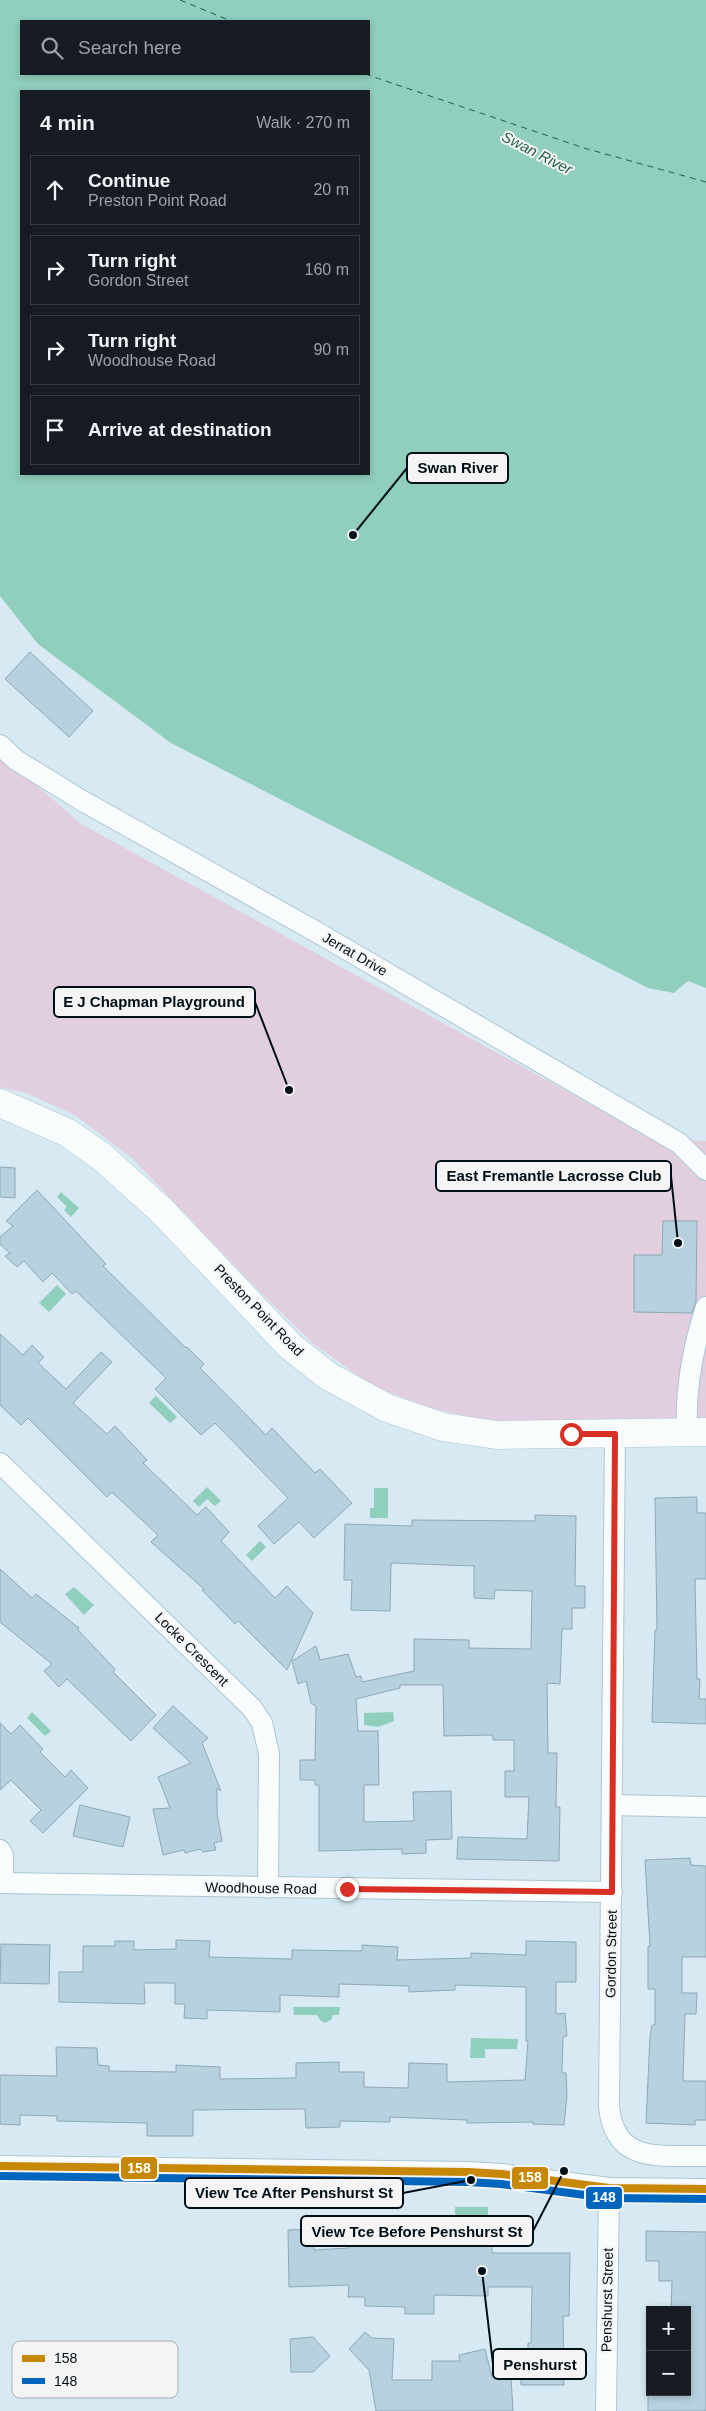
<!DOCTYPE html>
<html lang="en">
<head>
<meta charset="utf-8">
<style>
  body { margin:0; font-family:Arial,sans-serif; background:#242831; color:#f1f3f6 }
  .controls { position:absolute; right:15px; bottom:15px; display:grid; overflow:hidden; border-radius:0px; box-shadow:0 2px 8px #0003 }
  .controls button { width:45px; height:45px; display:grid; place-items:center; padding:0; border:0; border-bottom:1px solid #363941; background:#171b24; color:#f1f3f6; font:25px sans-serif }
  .stop { position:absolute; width:15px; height:15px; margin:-11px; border:4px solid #d93025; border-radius:50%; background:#fff }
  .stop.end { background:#d93025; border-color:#fff; box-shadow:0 1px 5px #0008 }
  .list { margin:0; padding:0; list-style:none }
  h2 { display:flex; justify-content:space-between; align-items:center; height:65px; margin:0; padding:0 20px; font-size:21px }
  h2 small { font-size:16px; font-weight:400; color:#9ea1a6 }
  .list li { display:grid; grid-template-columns:32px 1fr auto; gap:15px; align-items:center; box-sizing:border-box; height:70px; margin:0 10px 10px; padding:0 10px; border:1px solid #363941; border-radius:0px }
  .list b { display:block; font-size:19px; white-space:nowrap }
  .list p { margin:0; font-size:16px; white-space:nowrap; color:#9ea1a6 }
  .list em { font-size:16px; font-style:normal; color:#9ea1a6 }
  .icon { flex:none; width:28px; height:28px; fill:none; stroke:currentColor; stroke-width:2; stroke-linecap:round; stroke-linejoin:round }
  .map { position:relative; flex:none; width:706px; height:2411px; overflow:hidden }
  .search { position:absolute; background:#171b24; box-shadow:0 2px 8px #0003; left:20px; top:20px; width:350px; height:55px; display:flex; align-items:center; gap:12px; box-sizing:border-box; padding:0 18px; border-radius:0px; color:#9ea1a6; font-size:19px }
  .panel { position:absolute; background:#171b24; box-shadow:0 2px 8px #0003; left:20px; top:90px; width:350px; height:385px; border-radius:0px }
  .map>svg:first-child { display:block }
  .green { fill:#e1cede }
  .water { fill:#90cebe; fill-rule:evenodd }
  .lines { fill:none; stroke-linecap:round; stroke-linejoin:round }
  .ferry { stroke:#1e5e4b; stroke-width:1; stroke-dasharray:6 5; stroke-linecap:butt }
  .building { fill:#b7d1de; stroke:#8da9b5 }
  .minor-casing { stroke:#adc6d3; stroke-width:22 }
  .secondary-casing { stroke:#adc6d3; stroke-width:29 }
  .minor { stroke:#f9fcfd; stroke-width:20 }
  .secondary { stroke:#f9fcfd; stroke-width:28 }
  .bus-1-casing { stroke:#f4f4f4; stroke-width:11 }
  .bus-2-casing { stroke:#f4f4f4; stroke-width:11 }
  .bus-1 { stroke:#c68805; stroke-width:8 }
  .bus-2 { stroke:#0065bd; stroke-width:8 }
  .route { stroke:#d93025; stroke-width:6 }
  .labels { text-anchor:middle; stroke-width:4; stroke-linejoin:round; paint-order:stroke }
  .street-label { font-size:14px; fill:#000e17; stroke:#f4f4f4 }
  .water-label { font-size:15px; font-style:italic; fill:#1e5e4b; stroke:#f4f4f4 }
  .key { fill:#f4f4f4; stroke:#abafb2; stroke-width:1 }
  .key-label { font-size:14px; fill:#000e17 }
  .leader { fill:none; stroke:#000e17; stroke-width:2 }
  .callout-dot { fill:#000e17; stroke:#f4f4f4; stroke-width:2 }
  .callout { fill:#f4f4f4; stroke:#000e17; stroke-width:2 }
  .callout-label { font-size:15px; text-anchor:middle; font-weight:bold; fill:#000e17 }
  .line-badge { stroke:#f4f4f4; stroke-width:2 }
  .badge-label { font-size:14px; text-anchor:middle; font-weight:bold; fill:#fff }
</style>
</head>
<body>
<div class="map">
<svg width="706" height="2411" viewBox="0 0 706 2411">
  <rect width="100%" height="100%" fill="#d7e9f2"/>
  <path class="green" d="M0,753l81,71 571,314 54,3v280l-173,2 -52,-4 -50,-11 -58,-22 -58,-41 -59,-57 -124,-130 -57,-43 -49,-22 -26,-6z"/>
  <g class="water">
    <path d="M0,0h706v988l-18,-7 -14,12 -26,-5 -477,-245 -133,-99 -38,-48zM21,21h348v53h-348zM21,91h348v383h-348z"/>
    <path d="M61,1192l18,16 -8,9 -7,-7 3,-3 -10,-10z"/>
    <path d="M57,1285l9,9 -17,18 -10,-9z"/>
    <path d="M156,1396l21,21 -7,6 -21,-20z"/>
    <path d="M207,1487l14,14 -6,5 -8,-7 -8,8 -6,-6z"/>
    <path d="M374,1488h14v30h-18v-10h4z"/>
    <path d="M260,1541l6,6 -14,14 -6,-6z"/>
    <path d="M74,1587l20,18 -10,10 -19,-21z"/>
    <path d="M32,1712l19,19 -6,5 -18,-18z"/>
    <path d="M393,1712l1,9 -16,6 -14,-2v-12z"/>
    <path d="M293,2007h47l-1,8h-6l-2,5 -6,3 -5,-3 -3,-5h-23z"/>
    <path d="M471,2038l47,1 -1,10h-32v9h-15z"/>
    <rect x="455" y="2207" width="33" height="14"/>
  </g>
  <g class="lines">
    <g class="ferry">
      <path d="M180,0l51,21"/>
      <path d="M365,74l219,74 122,34"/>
    </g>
  </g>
  <g class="building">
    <path d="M30,652l63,59 -24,26 -64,-58z"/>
    <path d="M0,1167l15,1v30l-15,-1z"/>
    <path d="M37,1190l69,74 -3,2 83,82 1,-1 17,17 -4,4 66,67 6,-7 43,45 5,-4 32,34 -38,35 -15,-16 -25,22 -16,-18 30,-28 -73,-75 -14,12 -46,-46 11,-11 -90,-87 -4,3 -20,-21 -9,9 -19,-21 -7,6 -12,-11 5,-3 -10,-9v-7l13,-11 -7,-5z"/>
    <path d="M663,1221h34l-1,80 -4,12 -58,-1v-57h28z"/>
    <path d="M0,1334l23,21 9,-10 12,12 -6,6 28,26 35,-37 11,10 -39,41 34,31 8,-8 32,34 -4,3 54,52 9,-8 23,25 -8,9 54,57 12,-12 26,27 -26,57 -49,-49 -3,3 -33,-34 2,-1 -53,-47 7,-7 -46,-43 -5,5 -79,-79 -7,7 -21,-20z"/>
    <path d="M697,1497v16h9v66h-11l2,100h3l-1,20h7v25l-54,-2 3,-92h2l-2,-132z"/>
    <path d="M535,1515l41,1 -1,70h10v22h-13v21h-10l-2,55 -13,-1 1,70h9l-1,54h4l-1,54 -102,-2 1,-22 69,2 2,-42h-24v-26h9v-31h-21v-5l-49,1 -1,-51h-43v3l-44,11 2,32h20l1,54h-15v37l50,-1 -1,-29 38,-1 1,48 -26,1v13l-24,1v-5l-83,2v-66h-4v-5h-15v-20h15l1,-54 -5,-3 -5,-22 -8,3 -6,-23 24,-15 4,14 28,-6 8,23 5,-1 1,6 52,-11v-32l55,1v8l62,1 1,-58 -37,-1 -1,9 -20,-1v-32l-83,-3 -1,48 -39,-1 1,-30h-8l1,-56 67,2v-6l123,1z"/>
    <path d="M0,1569l32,29 4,-4 43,34 -1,2 37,39 -2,3 43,43 -25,26 -64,-62 -8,8 -15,-16 8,-7 -52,-42z"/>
    <path d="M173,1706l35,32 -6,5 19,48 -4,-3v25l5,28 -8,2 2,7 -13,2 -3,-3 -15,4 -1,-3 -21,5 -10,-46 17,-1 -12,-31 33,-14 -38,-35z"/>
    <path d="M0,1723l11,11 9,-9 23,24 -3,3 25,25 6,-7 17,18 -45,45 -13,-12 11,-11 -30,-30 -11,10z"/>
    <path d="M80,1805l50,12 -7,30 -50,-11z"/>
    <path d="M690,1858l1,7 15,1v91h-24v36h15l-1,21h-11l-2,67h23v39h-11v5l-49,-2 4,-86 2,-12h3v-36h-7v-43h2l-5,-86z"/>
    <path d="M176,1940l34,1 -1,16 83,2v-9l70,1v-6l36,2 -1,13 74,-2v-5l55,2v-14l50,1v40h-20v32l9,-1 2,23 -4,1 -1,36h4l1,22 -3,30 -31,-1v-2l-66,1v-3l-77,-3v5l-50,-1v6l-34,1 -1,-19 -112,1v26h-46v-13l-90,-2v-5l-37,-1v10l-20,-1v-49l57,1 -1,-29 41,1 1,17 11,1v5l67,1v-7l44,2v12l76,-1v-15l43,-1v10h25v15l44,1 1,-25 38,1v18l78,-2 3,-39h-2v-54l-71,-2v5l-46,2v-6l-70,-2v13l-59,-2v17l-73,-2v9l-23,-1 1,-14h-10v-21h-31l1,21 -86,-2v-30h24v-26h32v-5h19v9l42,-1z"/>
    <path d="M1,1944l49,1 -1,39 -49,-1z"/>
    <path d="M313,2229l1,21 35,-2v-17l39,1v5h104v16h78l-1,63h-6l1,69h-43l-1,-31h8v-11h3l1,-56h-44v9l-54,-1v19h-29v-7l-40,-1v-9h-17l1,-12 -60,2 -1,-57z"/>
    <path d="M646,2231l60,1v179h-58v-19h39v-82h-16l1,-29h-13v-20h-13z"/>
    <path d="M365,2332l7,6 22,1 -2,41h40v-19h28l-1,-6 26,-6 7,28h19l2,34h-137l-7,-41 -20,-21z"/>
    <path d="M313,2337l17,19 -17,16h-22l-1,-33z"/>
  </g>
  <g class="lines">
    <defs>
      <g id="minor">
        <path d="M0,745l16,15 65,40 232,130 366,213 27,27"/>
        <path d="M687,1432c-2,-42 6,-85 19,-125"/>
        <path d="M615,1434l-6,673c6,58 52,48 97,49"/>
        <path d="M0,1463l252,245 10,15 7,31 -1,134"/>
        <path d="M612,1805l94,2"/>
        <path d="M0,1850l3,5v28"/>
        <path d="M0,1883l612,9"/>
        <path d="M0,2166l468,6 34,2 107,14 97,1"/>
        <path d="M606,2411l3,-223"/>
      </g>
      <path id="secondary" d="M0,1103l68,30 34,24 59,53 129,136 38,30 59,32 56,19 54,8 209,-3"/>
    </defs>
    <use href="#minor" class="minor-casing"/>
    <use href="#secondary" class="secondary-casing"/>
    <use href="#minor" class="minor"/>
    <use href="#secondary" class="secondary"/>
    <defs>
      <path id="bus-1" d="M0,2166l468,6 34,2 107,14 97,1"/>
      <path id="bus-2" d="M0,2176l468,6 33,2 107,14 98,1"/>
    </defs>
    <use href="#bus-1" class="bus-1-casing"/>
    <use href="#bus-2" class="bus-2-casing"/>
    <use href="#bus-1" class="bus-1"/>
    <use href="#bus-2" class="bus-2"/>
  </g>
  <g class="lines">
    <path class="route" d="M347,1889l265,3 3,-458h-44"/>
  </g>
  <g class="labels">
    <g class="street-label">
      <text transform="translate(355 954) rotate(30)" y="5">Jerrat Drive</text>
      <text transform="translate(259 1310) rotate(46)" y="5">Preston Point Road</text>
      <text transform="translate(192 1649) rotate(45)" y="5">Locke Crescent</text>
      <text transform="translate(261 1888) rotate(1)" y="5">Woodhouse Road</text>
      <text transform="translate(611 1954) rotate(-89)" y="5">Gordon Street</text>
      <text transform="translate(607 2300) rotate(-89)" y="5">Penshurst Street</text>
    </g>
    <g class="water-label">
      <text transform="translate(537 153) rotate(27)" y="5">Swan River</text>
    </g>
  </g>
  <rect x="12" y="2341" width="166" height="57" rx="8" class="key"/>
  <rect x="22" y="2355" width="23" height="7" fill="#c68805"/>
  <rect x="22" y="2378" width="23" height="6" fill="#0065bd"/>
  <g class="key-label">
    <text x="54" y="2363">158</text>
    <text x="54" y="2386">148</text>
  </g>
  <path class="leader" d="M353 535L407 468M289 1090L255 1002M678 1243L671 1176M471 2180L403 2193M564 2171L533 2231M482 2271L493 2364"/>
  <g class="callout-dot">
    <circle cx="353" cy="535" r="5"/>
    <circle cx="289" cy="1090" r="5"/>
    <circle cx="678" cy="1243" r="5"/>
    <circle cx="471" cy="2180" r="5"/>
    <circle cx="564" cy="2171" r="5"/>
    <circle cx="482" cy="2271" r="5"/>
  </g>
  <g class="callout">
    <rect x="407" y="453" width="101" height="30" rx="5"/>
    <rect x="54" y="987" width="201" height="30" rx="5"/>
    <rect x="436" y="1161" width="235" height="30" rx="5"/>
    <rect x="185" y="2178" width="218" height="30" rx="5"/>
    <rect x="301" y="2216" width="232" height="30" rx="5"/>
    <rect x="493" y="2349" width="93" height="30" rx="5"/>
  </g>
  <g class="callout-label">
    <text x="458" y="473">Swan River</text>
    <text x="154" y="1007">E J Chapman Playground</text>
    <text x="554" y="1181">East Fremantle Lacrosse Club</text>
    <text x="294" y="2198">View Tce After Penshurst St</text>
    <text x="417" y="2237">View Tce Before Penshurst St</text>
    <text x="540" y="2370">Penshurst</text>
  </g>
  <g class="line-badge">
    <rect x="120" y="2156" width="38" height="24" rx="5" fill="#c68805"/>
    <rect x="511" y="2166" width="38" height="24" rx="5" fill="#c68805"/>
    <rect x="585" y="2186" width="38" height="24" rx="5" fill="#0065bd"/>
  </g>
  <g class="badge-label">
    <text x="139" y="2173">158</text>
    <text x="530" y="2182">158</text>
    <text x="604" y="2202">148</text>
  </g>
</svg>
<div class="controls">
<button>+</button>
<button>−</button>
</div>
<div class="stop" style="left:571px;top:1434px"></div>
<div class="stop end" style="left:347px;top:1889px"></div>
<div class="search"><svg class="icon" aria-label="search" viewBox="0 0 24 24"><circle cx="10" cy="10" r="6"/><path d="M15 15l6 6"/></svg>Search here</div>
<section class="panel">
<h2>4 min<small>Walk · 270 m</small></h2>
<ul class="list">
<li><svg class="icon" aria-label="ahead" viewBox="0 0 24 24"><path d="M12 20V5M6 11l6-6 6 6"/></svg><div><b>Continue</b><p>Preston Point Road</p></div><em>20 m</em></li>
<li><svg class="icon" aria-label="right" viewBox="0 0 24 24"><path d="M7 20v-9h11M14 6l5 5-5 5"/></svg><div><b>Turn right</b><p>Gordon Street</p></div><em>160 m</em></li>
<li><svg class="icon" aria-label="right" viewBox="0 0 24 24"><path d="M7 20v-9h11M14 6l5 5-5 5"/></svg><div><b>Turn right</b><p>Woodhouse Road</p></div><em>90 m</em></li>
<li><svg class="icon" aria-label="arrive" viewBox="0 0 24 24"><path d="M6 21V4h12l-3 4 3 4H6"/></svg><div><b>Arrive at destination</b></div></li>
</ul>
</section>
</div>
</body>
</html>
